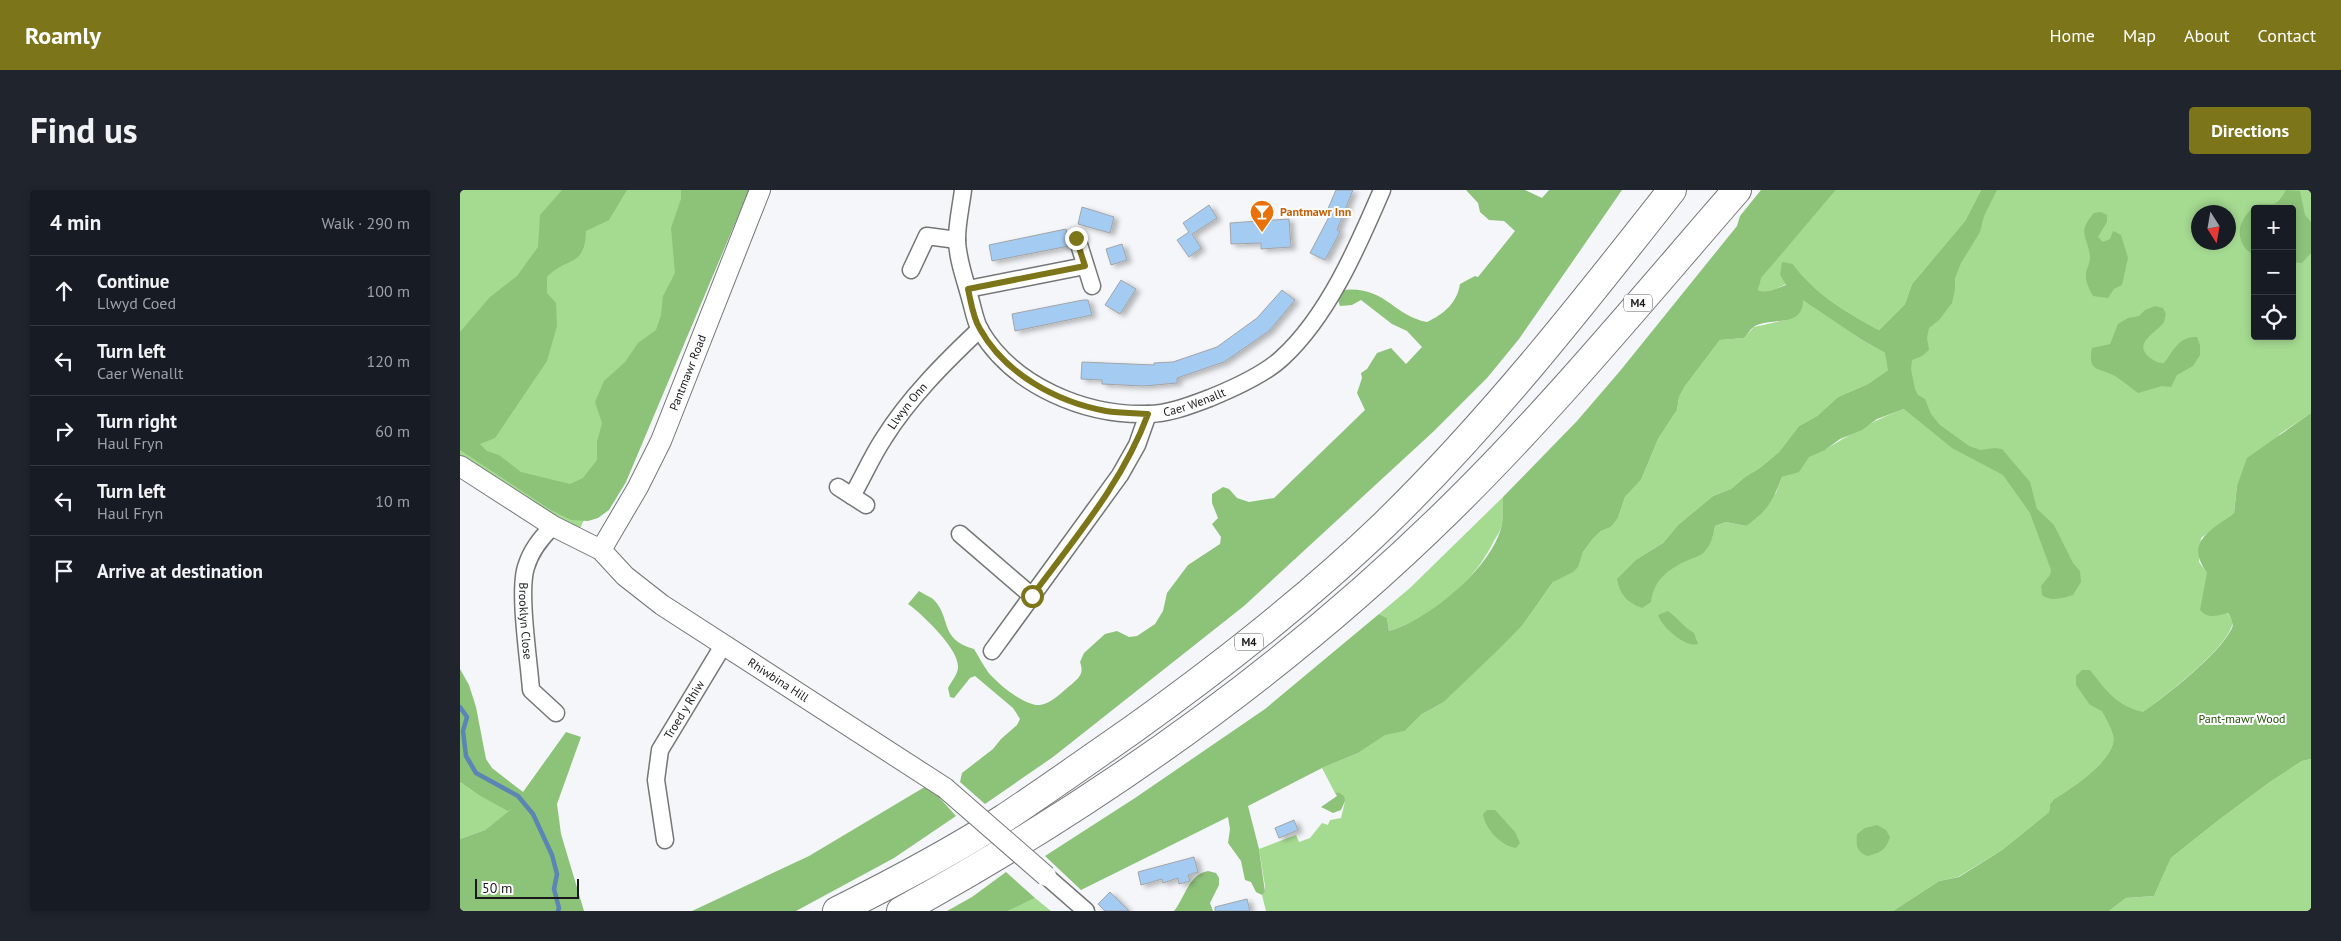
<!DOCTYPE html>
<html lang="en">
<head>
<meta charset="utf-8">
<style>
  body { margin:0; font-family:"PT Sans",sans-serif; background:#20242c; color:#f1f3f6 }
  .controls { position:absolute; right:15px; top:15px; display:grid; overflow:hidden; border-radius:5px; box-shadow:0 2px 8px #0003 }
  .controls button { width:45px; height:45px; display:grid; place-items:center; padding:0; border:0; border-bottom:1px solid #363941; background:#171b24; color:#f1f3f6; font:25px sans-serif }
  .compass { position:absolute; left:1731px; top:15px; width:45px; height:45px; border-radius:50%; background:#171b24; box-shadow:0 2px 8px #0003; rotate:169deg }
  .scale { position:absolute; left:15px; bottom:12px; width:104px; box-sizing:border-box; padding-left:5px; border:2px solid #18191a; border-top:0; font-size:14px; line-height:18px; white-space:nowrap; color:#18191a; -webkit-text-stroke:4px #fff; paint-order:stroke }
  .stop { position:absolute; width:15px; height:15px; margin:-11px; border:4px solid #7d7519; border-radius:50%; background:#fff }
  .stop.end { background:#7d7519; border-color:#fff; box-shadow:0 1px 5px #0008 }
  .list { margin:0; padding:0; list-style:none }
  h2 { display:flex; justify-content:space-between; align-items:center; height:65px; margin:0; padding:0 20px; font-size:21px }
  h2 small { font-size:16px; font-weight:400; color:#9ea1a6 }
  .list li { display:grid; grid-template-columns:32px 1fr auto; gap:15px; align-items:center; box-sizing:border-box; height:70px; padding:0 20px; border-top:1px solid #363941 }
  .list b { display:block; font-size:19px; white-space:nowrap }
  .list p { margin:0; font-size:16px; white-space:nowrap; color:#9ea1a6 }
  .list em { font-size:16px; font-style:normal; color:#9ea1a6 }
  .icon { flex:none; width:28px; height:28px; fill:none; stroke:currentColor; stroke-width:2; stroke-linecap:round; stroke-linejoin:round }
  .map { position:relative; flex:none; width:1851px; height:721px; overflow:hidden; border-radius:5px }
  header { display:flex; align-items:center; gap:30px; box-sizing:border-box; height:70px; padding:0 25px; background:#7d7519; color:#fff }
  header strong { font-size:24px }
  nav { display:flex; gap:28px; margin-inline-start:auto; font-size:18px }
  .intro { display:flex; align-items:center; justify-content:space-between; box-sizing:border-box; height:120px; padding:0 30px }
  h1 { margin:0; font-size:35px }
  .button { padding:12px 22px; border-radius:5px; background:#7d7519; color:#fff; font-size:18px; font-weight:700 }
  main { display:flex; gap:30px; padding:0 30px }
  aside { flex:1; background:#171b24; border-radius:5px; box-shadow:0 2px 8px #0003 }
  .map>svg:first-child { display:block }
  .green { fill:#a5da91; fill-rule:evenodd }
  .forest { fill:#8dc279 }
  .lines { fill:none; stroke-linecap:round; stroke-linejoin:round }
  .stream { stroke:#5b85b4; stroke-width:4.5 }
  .building { fill:#a4ccf2; stroke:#a2a4a7; filter:url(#shadow) }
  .minor-casing { stroke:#747678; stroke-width:19 }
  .tertiary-casing { stroke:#747678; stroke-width:22 }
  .motorway-casing { stroke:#747678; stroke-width:30 }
  .minor { stroke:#fff; stroke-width:16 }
  .tertiary { stroke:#fff; stroke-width:20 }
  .motorway { stroke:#fff; stroke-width:28 }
  .tertiary-bridge-casing { stroke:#747678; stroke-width:22; stroke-linecap:butt }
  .tertiary-bridge { stroke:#fff; stroke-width:20 }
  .route { stroke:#7d7519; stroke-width:6 }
  .labels { text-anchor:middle; stroke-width:4; stroke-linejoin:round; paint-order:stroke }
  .shield { fill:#fff; stroke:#5d5e5f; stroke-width:1 }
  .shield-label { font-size:11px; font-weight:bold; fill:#18191a }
  .food-label { font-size:12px; font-weight:bold; fill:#c56008; stroke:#fff; text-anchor:start }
  .street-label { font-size:12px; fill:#18191a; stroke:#fff }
  .park-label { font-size:12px; fill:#215203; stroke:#fff }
</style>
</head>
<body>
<header>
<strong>Roamly</strong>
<nav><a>Home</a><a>Map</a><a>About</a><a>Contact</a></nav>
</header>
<div class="intro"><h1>Find us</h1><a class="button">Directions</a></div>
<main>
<aside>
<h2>4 min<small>Walk · 290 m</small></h2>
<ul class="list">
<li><svg class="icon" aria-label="ahead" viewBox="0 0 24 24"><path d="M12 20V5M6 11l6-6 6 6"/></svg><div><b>Continue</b><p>Llwyd Coed</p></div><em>100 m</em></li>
<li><svg class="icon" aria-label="left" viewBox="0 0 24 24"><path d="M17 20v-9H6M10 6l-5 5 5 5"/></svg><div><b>Turn left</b><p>Caer Wenallt</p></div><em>120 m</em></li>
<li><svg class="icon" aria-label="right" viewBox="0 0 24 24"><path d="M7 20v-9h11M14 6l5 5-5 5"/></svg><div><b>Turn right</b><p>Haul Fryn</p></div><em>60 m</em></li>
<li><svg class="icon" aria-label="left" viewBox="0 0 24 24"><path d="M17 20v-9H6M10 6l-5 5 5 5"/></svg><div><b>Turn left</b><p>Haul Fryn</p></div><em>10 m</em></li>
<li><svg class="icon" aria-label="arrive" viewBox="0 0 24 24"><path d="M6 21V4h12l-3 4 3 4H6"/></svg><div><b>Arrive at destination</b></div></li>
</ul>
</aside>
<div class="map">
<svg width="1851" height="721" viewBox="0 0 1851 721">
  <defs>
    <filter id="shadow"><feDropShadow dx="4.5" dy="2.5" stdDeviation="2.5" flood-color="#0004"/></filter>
  </defs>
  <rect width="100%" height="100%" fill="#f4f6f9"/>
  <g class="green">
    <path d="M0,0h267l-151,348 -116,-74z"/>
    <path d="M1376,0h145l-16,31 -53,63 -7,20 -26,26c-33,-18 -63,-35 -86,-66l-13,11 6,9c-8,4 -19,10 -28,6l2,-12z"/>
    <path d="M1528,0h323v223l-31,21 -43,52 -3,27 -33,25 -2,24 8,11v8l26,41c-5,29 -82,84 -107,103l-44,-55 8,35 12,5c3,8 9,17 11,26 5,22 -42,53 -59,63l-4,5 -1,8 -47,38 -44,27 -19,4 -46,30h-627l-4,-16 3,-3v-6l-6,-37 37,-14 3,7 11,-4 12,-15 6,2 2,-5 11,-2 4,-17 -7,-9 -3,1 -13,-25 36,-15 27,-19 20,-3 17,-17 22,-12 78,-76 31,-44 26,-20 4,-10 9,-12 9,-9 10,-4 7,-9 7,-21 16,-17 17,-41 19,-29 2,-13 6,-11 35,-46 24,-2 10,-11 31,-7 18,-21 59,41 23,13zM1795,19h37v127h-37zM1738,22h30v30h-30zM1428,180l16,39c-28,10 -53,25 -78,40 -5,3 -13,4 -18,8 -13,13 -4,13 -26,20l-6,16 -30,33 -20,-4 -11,4c-4,34 -29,30 -51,48 -5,4 -8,11 -11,16l-16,-31 26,-16 15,-18 35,-29 18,-7 14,-12 16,-10 18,-15 20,-26 18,-10 21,-19 30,-13z"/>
    <path d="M1043,307c0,9 0,19 -1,27 -1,6 -5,12 -8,17 -20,41 -62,77 -105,90l-2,-13 -8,-4 31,-26z"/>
    <path d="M1851,569v152h-202l17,-13 28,-2 17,-38 49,-39 50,-37 32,-21z"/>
    <path d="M0,592l20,14 28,14 17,-11 -40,31 -25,9z"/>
    <path d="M575,708l16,13h-43z"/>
  </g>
  <g class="forest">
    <path d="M102,0h65l-18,30 -23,11c-1,37 -19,25 -39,46v16l9,10 1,23 -10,35 -52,77 -15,6 7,7 12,4 22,17 49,12 13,-6 14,-18v-18l5,-19 -7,-21 9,-21 21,-19 13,-19 18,-13 5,-15 2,-19 12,-23 -4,-45 10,-29v-9h68l-123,292 -17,28 -11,8 -10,3 -17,-1 -20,-10 -91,-60v-118l30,-35 27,-21 21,-29 2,-32z"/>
    <path d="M1006,0h59l17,8 7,-8h73l-103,149 -32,39 -53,53 -190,175 -191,151 -68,47 -25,-22 2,-9 31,-24 8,-10 16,-14 3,-6 -7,-11 -38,-32 -5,2 -16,20 -4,-1 -2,-9c3,-6 10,-14 10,-21 1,-18 -36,-53 -50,-63l11,-13c4,3 10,5 14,8 19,18 5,40 41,50 5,8 9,16 14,23 10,12 36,34 52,33 11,-1 23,-14 32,-21 8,-7 12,-11 8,-22l4,-9 21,-19 12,-3 12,6 8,-1 18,-12 8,-13 4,-18 21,-28 32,-21 1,-7 -9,-13 6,-6 -6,-15v-9l11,-7 6,2 8,9 12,4 25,-4 91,-88 -8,-17 5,-15 -1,-5 6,-4 10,-16 14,-5 15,16 16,-17 -15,-16 -15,-7 -31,-24 -9,5 -12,1c-3,-7 -2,-11 2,-16 43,-5 50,25 85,32 17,-8 30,-19 33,-38l15,-8 3,1 37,-46 -11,-10 -15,-1 -9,-8 -2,-9z"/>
    <path d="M1301,0h75l-75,88 -3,12c9,4 19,-2 28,-5l-6,-10 2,-13 11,2c23,31 53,48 86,66l26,-26 7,-20 53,-63 16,-31h16l-13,26 -4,16 -19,31 -6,15v11l-3,14 -13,17 -10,8 -2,10 2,12 -7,6 -10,4 -1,9 4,20 3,6 7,4 6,15 9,11 29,21 11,4 15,-2 7,1 28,33 7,27 17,16 19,38 7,8 1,11 -8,13c-9,3 -23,7 -31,0l-1,-9 9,-11 1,-5 -21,-57 -27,-38 -51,-27 -48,-39 -27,10 -15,11 -22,9 -15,11 -16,7 -10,15 -17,5c-9,24 -15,34 -36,49l-20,-4 -11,4c-1,9 -4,18 -10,25 -3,4 -9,6 -14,8 -21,9 -37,19 -40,43l-9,6c-15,-6 -22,-13 -25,-29l20,-20 26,-16 15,-18 35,-29 18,-7 14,-12 16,-10 18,-15 20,-26 18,-10 21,-19 30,-13 20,-14 -3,-17 -23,-13 -59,-40c0,28 -30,17 -48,26 -4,2 -7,8 -11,12l-24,2 -35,46 -6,11 -2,13 -19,29 -17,41 -16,17 -7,21 -7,9 -10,4 -9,9 -9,12 -5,15 -5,5 -20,10 -31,44 -23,23 -55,53 -22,12 -17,17 -20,4 -27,18 -36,15 -74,38 11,43 6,43 -3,3 -6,-3 -5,-10 -6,-2 -4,-19 -13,-18 2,-14 -2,-12 -147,73 -36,-34 90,-58 130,-89 114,-95 8,4 2,13c40,-11 105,-65 113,-107 1,-8 1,-18 1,-27l74,-76 43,-50 117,-145 3,-10z"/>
    <path d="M1826,0l14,1 5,24 6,7v31l-9,10 -10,-1v-53h-37v47c-4,-3 -10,-7 -12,-11 -9,-17 2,-31 14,-41 18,-1 19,4 29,-14z"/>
    <path d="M1641,22l6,3v7l-9,15 5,5 7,-3 3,-8 8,4 7,23 -6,27 -8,4 -6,9 -15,-2c-4,-7 -8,-15 -7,-23 1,-5 4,-10 4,-16 -2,-22 -14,-23 4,-44z"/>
    <path d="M1695,116l8,2 3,6c-1,2 -1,5 -2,8 -6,10 -32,20 -15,35 6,4 8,6 15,6 10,-12 14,-27 33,-26l3,8v10l-7,11 -16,9 -6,12 -9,-1 -24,7c-8,-6 -15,-12 -23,-17 -16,-9 -28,-3 -23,-28l18,-4 8,-20 10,-6 11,-2 6,-6z"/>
    <path d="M1851,223v346l-9,2 -32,21 -50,37 -49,39 -17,38 -28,2 -17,13h-216l46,-30 20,-4 43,-27 47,-38 1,-8 4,-5c17,-10 64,-41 59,-63 -2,-9 -8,-18 -11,-25l-12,-6 -14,-20v-9l6,-6h8c16,20 26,36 53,42 24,-17 75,-57 88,-82 4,-6 0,-11 -3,-17 -12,3 -20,6 -28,-3l7,-37c-23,-32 4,-42 27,-60l3,-27 10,-28z"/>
    <path d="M1208,421c10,7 14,15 26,22l4,11c-13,4 -36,-17 -40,-29z"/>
    <path d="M0,479l9,16 7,22 10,52 6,9 31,24 43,-60 15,5 -24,67 4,30 23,77h-124v-72l25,-9 28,-22 -5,3 -28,-15 -20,-14z"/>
    <path d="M468,595l28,31 -62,42 -98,53h-104l117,-55z"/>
    <path d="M878,602l6,4 1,5 -4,9 -8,3 -12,-6 16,-11 -2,-3z"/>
    <path d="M1027,620h8l20,22 5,11 -4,5c-15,-2 -31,-19 -33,-34z"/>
    <path d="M1417,635l9,5 4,7c-4,13 -10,16 -23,19 -11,-5 -11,-11 -10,-22l8,-6z"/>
    <path d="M748,681l8,2 3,5v7l-9,18 3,8h-39c11,-13 14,-36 34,-40z"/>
    <path d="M546,682l29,26 -27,13h-61l25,-14z"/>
  </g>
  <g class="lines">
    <path class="stream" d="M0,517l7,10 -4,14 3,25 10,17 42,23 15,18 19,41 5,19 -3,15 5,19 -1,3"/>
  </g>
  <g class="building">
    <path d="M876,0h17l-16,40 3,2 -15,28 -15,-7 21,-40 -4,-2z"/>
    <path d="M749,15l8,13 -25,16 9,14 -12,9 -12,-17 12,-8 -6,-9z"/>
    <path d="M622,17l32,10 -4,16 -32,-9z"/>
    <path d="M829,29l2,28 -30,2v-6l-30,1 -1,-21z"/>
    <path d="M606,39l3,17 -77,15 -3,-16z"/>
    <path d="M662,54l5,16 -16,5 -5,-16z"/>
    <path d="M661,90l15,9 -16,25 -15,-9z"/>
    <path d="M822,100l13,10 -26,31 -45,31 -47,16v5l-33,3 -42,-2v-4l-21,-1 1,-17 72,3v-2l19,-1 44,-15 40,-29z"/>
    <path d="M623,110h5l4,15 -77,16 -3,-17z"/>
    <path d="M834,630l4,10 -19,8 -4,-10z"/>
    <path d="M734,667l4,15 -10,3 2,6 -11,3 -1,-6 -15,5 -1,-4 -21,6 -3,-13z"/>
    <path d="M650,702l19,19h-24l-7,-7z"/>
    <path d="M787,709l3,12h-35v-4z"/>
  </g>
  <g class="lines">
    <defs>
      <g id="minor">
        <path id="s1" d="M503,0c-2,16 -6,33 -6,49 0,19 8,40 13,59 3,10 5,23 10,32 33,56 105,86 168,84 21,0 43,-9 62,-16 22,-9 55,-24 72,-40 46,-42 76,-112 100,-168"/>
        <path d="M617,48l15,48"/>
        <path d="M451,80l16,-34 30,4"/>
        <path d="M508,99l117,-23"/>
        <path d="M378,297l28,18"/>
        <path id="s2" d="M392,306c11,-19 20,-40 32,-58 25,-40 61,-76 96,-109"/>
        <path id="s3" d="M93,336c-12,12 -22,24 -27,41 -8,25 3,94 5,123l25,23"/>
        <path d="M500,344l72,62"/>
        <path d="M532,461l128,-176 17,-30 11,-31"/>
        <path id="s4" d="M205,650l-9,-60 4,-30 64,-106"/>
        <path d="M586,686l40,35"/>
      </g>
      <g id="tertiary">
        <path id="s5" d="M0,276l93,60 48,24 24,26 37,29 283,183"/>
        <path id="s6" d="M141,360l37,-63 23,-46 99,-251"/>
      </g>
      <g id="motorway">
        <path d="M377,721c56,-28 113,-58 166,-92 44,-29 86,-59 129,-89 88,-63 174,-130 252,-205 105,-102 197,-219 288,-335"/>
        <path d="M441,721c200,-110 384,-240 548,-401 102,-100 194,-212 288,-320"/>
      </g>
    </defs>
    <use href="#minor" class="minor-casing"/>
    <use href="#tertiary" class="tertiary-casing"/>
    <use href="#motorway" class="motorway-casing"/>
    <use href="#minor" class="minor"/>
    <use href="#tertiary" class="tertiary"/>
    <use href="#motorway" class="motorway"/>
    <defs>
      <path id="tertiary-bridge" d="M485,598l101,88"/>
    </defs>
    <use href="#tertiary-bridge" class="tertiary-bridge-casing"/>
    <use href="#tertiary-bridge" class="tertiary-bridge"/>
  </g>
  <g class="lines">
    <path class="route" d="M572,406c43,-58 91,-114 116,-182 -14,-1 -28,-1 -42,-3 -49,-9 -101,-37 -126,-82 -7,-11 -9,-27 -12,-40l117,-23 -9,-28"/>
  </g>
  <defs>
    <symbol id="bar-pin" viewBox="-11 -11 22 30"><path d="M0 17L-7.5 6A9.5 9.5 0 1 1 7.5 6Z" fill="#e8710a" stroke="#fff"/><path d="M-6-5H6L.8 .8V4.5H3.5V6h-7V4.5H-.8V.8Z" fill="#fff"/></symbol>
  </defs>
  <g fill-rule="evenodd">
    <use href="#bar-pin" x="788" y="8" width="28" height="38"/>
  </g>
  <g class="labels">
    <g class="shield">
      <rect x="1164" y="104.5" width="28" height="17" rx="4"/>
      <rect x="775" y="443.5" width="28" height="17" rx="4"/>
    </g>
    <g class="shield-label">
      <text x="1178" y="117">M4</text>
      <text x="789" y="456">M4</text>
    </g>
    <g class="food-label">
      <text x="820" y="26">Pantmawr Inn</text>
    </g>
    <g class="street-label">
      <text dy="4" stroke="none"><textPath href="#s6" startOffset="198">Pantmawr Road</textPath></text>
      <text dy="4" stroke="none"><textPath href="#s1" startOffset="388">Caer Wenallt</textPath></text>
      <text dy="4" stroke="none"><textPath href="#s2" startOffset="106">Llwyn Onn</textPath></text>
      <text dy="4" stroke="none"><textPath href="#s3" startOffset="104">Brooklyn Close</textPath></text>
      <text dy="4" stroke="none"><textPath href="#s5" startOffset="385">Rhiwbina Hill</textPath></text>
      <text dy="4" stroke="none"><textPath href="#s4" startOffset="138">Troed y Rhiw</textPath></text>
    </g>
    <g class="park-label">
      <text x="1782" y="533">Pant-mawr Wood</text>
    </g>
  </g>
</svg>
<div class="controls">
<button>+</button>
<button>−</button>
<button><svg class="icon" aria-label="locate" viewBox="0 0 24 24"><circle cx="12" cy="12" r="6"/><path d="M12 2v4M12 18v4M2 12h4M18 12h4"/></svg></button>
</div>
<svg class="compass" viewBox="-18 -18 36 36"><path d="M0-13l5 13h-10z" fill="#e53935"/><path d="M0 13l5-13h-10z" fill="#9ea1a6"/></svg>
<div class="scale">50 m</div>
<div class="stop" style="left:572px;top:406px"></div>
<div class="stop end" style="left:616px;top:48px"></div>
</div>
</main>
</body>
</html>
